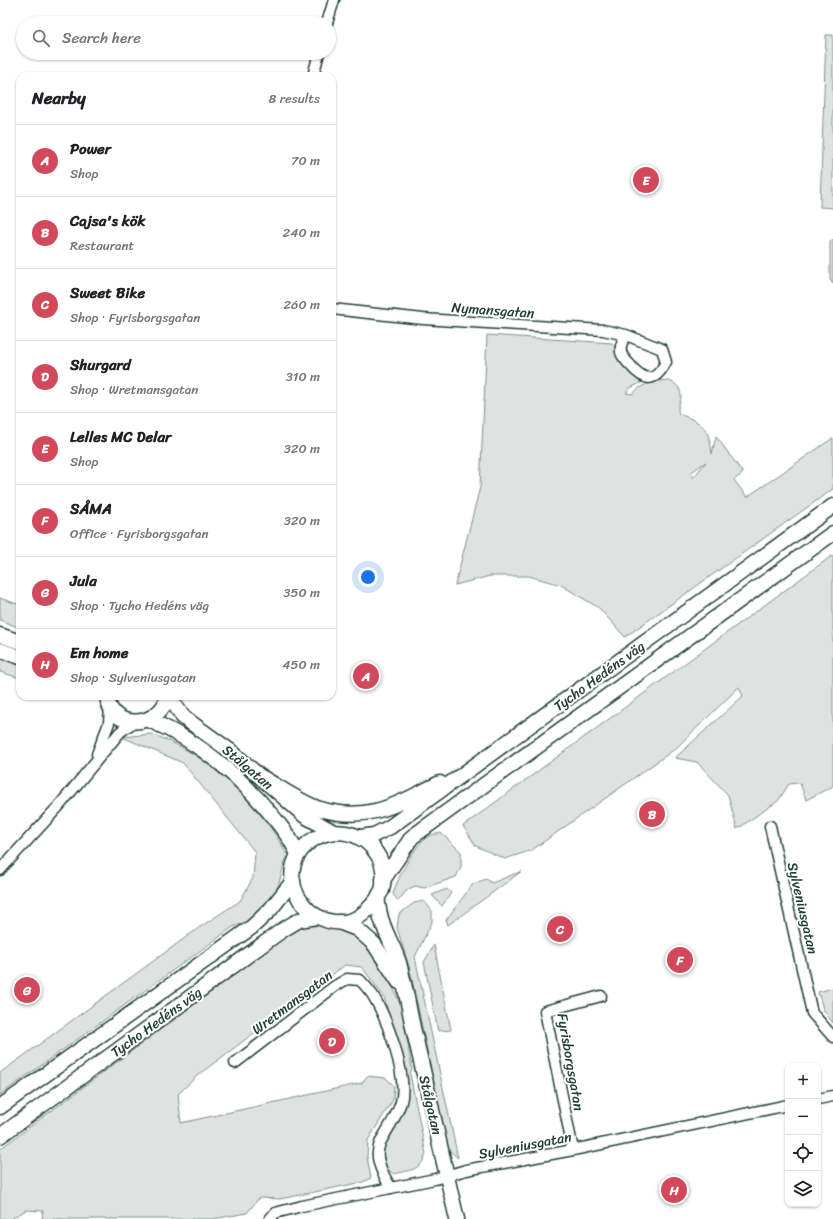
<!DOCTYPE html>
<html lang="en">
<head>
<meta charset="utf-8">
<style>
  body { margin:0; font-family:Sriracha,sans-serif; background:#f2f2f2; color:#202124 }
  .controls { position:absolute; right:12px; bottom:12px; display:grid; overflow:hidden; border-radius:8px; box-shadow:0 1px 3px #0004 }
  .controls button { width:36px; height:36px; display:grid; place-items:center; padding:0; border:0; border-bottom:1px solid #e0e0e0; background:#fff; color:#202124; font:20px sans-serif }
  .you { position:absolute; left:368px; top:577px; width:14px; height:14px; margin:-10px; border:3px solid #fff; border-radius:50%; background:#1a73e8; box-shadow:0 0 0 6px #1a73e833 }
  .badge { display:grid; place-items:center; width:26px; height:26px; border-radius:50%; background:#d1495b; color:#fff; font-size:13px; font-weight:700 }
  .pin { position:absolute; translate:-50% -50%; border:2px solid #fff; box-shadow:0 1px 4px #0006 }
  .list { margin:0; padding:0; list-style:none }
  h2 { display:flex; justify-content:space-between; align-items:center; height:52px; margin:0; padding:0 16px; font-size:17px }
  h2 small { font-size:13px; font-weight:400; color:#757577 }
  .list li { display:grid; grid-template-columns:26px 1fr auto; gap:12px; align-items:center; box-sizing:border-box; height:72px; padding:0 16px; border-top:1px solid #e0e0e0 }
  .list b { display:block; font-size:15px; white-space:nowrap }
  .list p { margin:0; font-size:13px; white-space:nowrap; color:#757577 }
  .list em { font-size:13px; font-style:normal; color:#757577 }
  .icon { flex:none; width:22px; height:22px; fill:none; stroke:currentColor; stroke-width:2; stroke-linecap:round; stroke-linejoin:round }
  .map { position:relative; flex:none; width:833px; height:1219px; overflow:hidden }
  .search { position:absolute; background:#fff; box-shadow:0 1px 3px #0004; left:16px; top:16px; width:320px; height:44px; display:flex; align-items:center; gap:10px; box-sizing:border-box; padding:0 14px; border-radius:22px; color:#757577; font-size:15px }
  .panel { position:absolute; background:#fff; box-shadow:0 1px 3px #0004; left:16px; top:72px; width:320px; height:628px; border-radius:12px }
  .map>svg:first-child { display:block }
  .green { fill:#dee3e2; stroke:#7e908b; fill-rule:evenodd }
  .lines { fill:none; stroke-linecap:round; stroke-linejoin:round }
  .minor-casing { stroke:#1f3d34; stroke-width:13 }
  .secondary-casing { stroke:#1f3d34; stroke-width:17 }
  .minor { stroke:#fff; stroke-width:10 }
  .secondary { stroke:#fff; stroke-width:14 }
  .labels { text-anchor:middle; stroke-width:4; stroke-linejoin:round; paint-order:stroke }
  .street-label { font-size:14px; fill:#1f3d34; stroke:#fff }
</style>
</head>
<body>
<div class="map">
<svg width="833" height="1219" viewBox="0 0 833 1219">
  <rect width="100%" height="100%" fill="#fff"/>
  <filter id="ink" filterUnits="userSpaceOnUse"><feTurbulence type="fractalNoise" baseFrequency=".025" numOctaves="2"/><feDisplacementMap in="SourceGraphic" scale="8" xChannelSelector="R" yChannelSelector="G"/><feConvolveMatrix kernelMatrix="1 2 1 2 8 2 1 2 1" color-interpolation-filters="sRGB"/></filter>
  <g filter="url(#ink)">
    <g class="green">
      <path d="M826,35h7v173l-13,-1z"/>
      <path d="M833,239v45l-3,-4v-38z"/>
      <path d="M487,335l125,8 31,39 -13,6 -4,5 7,1c6,-8 16,-11 25,-13 10,-2 23,2 23,15 0,7 -5,11 -2,18 25,9 30,14 33,40l4,-18 27,37 -9,7 13,17 86,-59v51l-208,148 -26,-29 -38,-23 -32,-9h-39l-35,9 25,-98zM706,462l-13,16 -3,-5z"/>
      <path d="M833,555v231l-27,14 -6,-17 -11,1 -11,17 -41,28 -9,-34 -31,-33 -22,-4 68,-62 -4,-9 -64,62 -143,101 -27,9 -29,-13 -13,-20z"/>
      <path d="M0,598l20,7v23l-20,-8z"/>
      <path d="M0,654l20,8v16l-20,-6z"/>
      <path d="M151,734c45,15 83,48 112,84 9,11 17,24 24,36l-10,36 -30,32 -14,5 -233,168v-22l200,-146 40,-26 13,-23 2,-26 -72,-89 -61,-26z"/>
      <path d="M441,833l20,19v15l-5,10 -32,11 -9,-2 -8,4 -9,11 -5,-7c4,-15 22,-51 36,-58 4,-2 9,-2 12,-3z"/>
      <path d="M522,871l-74,54 -2,-5 27,-36 13,-5 6,4z"/>
      <path d="M447,889l4,4 -9,13 -10,-11z"/>
      <path d="M424,901l8,10v11l-17,35 43,201 -10,-9 -38,-179 -13,-42 2,-14 15,-11z"/>
      <path d="M304,923l40,6 17,12 20,20 21,47 10,61 -2,5 16,80c-5,17 -17,16 -32,20l-8,-6 -3,-13 3,-16 18,-32 4,-23 -24,-87 -22,-30 -17,-2 -147,110 -20,19 3,29 181,-40 5,-7 19,2 8,8 -1,14 -25,40 -1,17 4,21 -8,4 -83,17 -21,-1 -12,15 -34,6h-171l1,-8 -17,-1 -15,9h-11v-70z"/>
      <path d="M434,945l17,85 -13,1 -14,-69z"/>
      <path d="M833,988v35l-10,-14 -5,-17z"/>
    </g>
    <g class="lines">
      <defs>
        <g id="minor">
          <path d="M327,23l7,-23"/>
          <path d="M313,76l6,-23"/>
          <path d="M332,309l91,10 180,11 23,5 36,14 4,13c-11,21 -21,20 -35,4 -5,-6 -12,-11 -10,-19 0,-4 3,-8 5,-12"/>
          <path d="M97,754l12,-31 1,-17"/>
          <path d="M770,826l42,187 21,24"/>
          <path d="M0,870l59,-64 61,-74 14,-10"/>
          <path d="M235,1063l100,-77 12,-7 13,1c4,4 8,9 12,14 14,22 38,85 28,111 -14,38 -37,38 -9,83"/>
          <path d="M818,1099l15,-3"/>
          <path d="M573,1150l-28,-139 56,-15"/>
          <path d="M270,1219l5,-6 27,-7 133,-27 31,-9 107,-20 215,-45"/>
        </g>
        <g id="secondary">
          <path d="M0,635l20,7"/>
          <path d="M0,650l20,7"/>
          <path d="M107,696c3,35 52,33 61,0"/>
          <path d="M169,696l14,21 50,36 72,63 27,15"/>
          <path d="M149,720c50,21 92,57 126,99 9,12 18,22 23,36"/>
          <path d="M263,778c14,8 42,27 57,31 49,14 77,-5 120,-26"/>
          <path d="M361,837l13,-2 16,-8 443,-321"/>
          <path d="M383,880l29,-43 421,-304"/>
          <path d="M378,898c-7,9 -13,16 -23,21 -37,16 -78,-29 -57,-64 18,-30 61,-30 79,-1 7,10 8,25 5,36 -1,3 -4,5 -4,8 -1,5 1,11 2,16 3,16 14,32 19,49 6,22 10,46 15,69 15,62 28,125 43,187"/>
          <path d="M339,922l18,7 17,15 25,38"/>
          <path d="M0,1107l252,-180 18,-17 23,-29"/>
          <path d="M0,1136l281,-205 18,-11 18,-3"/>
        </g>
      </defs>
      <use href="#minor" class="minor-casing"/>
      <use href="#secondary" class="secondary-casing"/>
      <use href="#minor" class="minor"/>
      <use href="#secondary" class="secondary"/>
    </g>
  </g>
  <g class="labels">
    <g class="street-label">
      <text transform="translate(493 310) rotate(4)" y="5">Nymansgatan</text>
      <text transform="translate(599 676) rotate(-36)" y="5">Tycho Hedéns väg</text>
      <text transform="translate(248 767) rotate(40)" y="5">Stålgatan</text>
      <text transform="translate(803 908) rotate(77)" y="5">Sylveniusgatan</text>
      <text transform="translate(292 1002) rotate(-37)" y="5">Wretmansgatan</text>
      <text transform="translate(156 1022) rotate(-36)" y="5">Tycho Hedéns väg</text>
      <text transform="translate(571 1062) rotate(80)" y="5">Fyrisborgsgatan</text>
      <text transform="translate(431 1105) rotate(77)" y="5">Stålgatan</text>
      <text transform="translate(525 1145) rotate(-11)" y="5">Sylveniusgatan</text>
    </g>
  </g>
</svg>
<div class="controls">
<button>+</button>
<button>−</button>
<button><svg class="icon" aria-label="locate" viewBox="0 0 24 24"><circle cx="12" cy="12" r="6"/><path d="M12 2v4M12 18v4M2 12h4M18 12h4"/></svg></button>
<button><svg class="icon" aria-label="layers" viewBox="0 0 24 24"><path d="M12 4l9 5-9 5-9-5zM3 14l9 5 9-5"/></svg></button>
</div>
<div class="you"></div>
<div class="pin badge" style="left:366px;top:676px">A</div>
<div class="pin badge" style="left:652px;top:814px">B</div>
<div class="pin badge" style="left:560px;top:929px">C</div>
<div class="pin badge" style="left:332px;top:1041px">D</div>
<div class="pin badge" style="left:646px;top:180px">E</div>
<div class="pin badge" style="left:680px;top:960px">F</div>
<div class="pin badge" style="left:27px;top:990px">G</div>
<div class="pin badge" style="left:674px;top:1190px">H</div>
<div class="search"><svg class="icon" aria-label="search" viewBox="0 0 24 24"><circle cx="10" cy="10" r="6"/><path d="M15 15l6 6"/></svg>Search here</div>
<section class="panel">
<h2>Nearby<small>8 results</small></h2>
<ul class="list">
<li><span class="badge">A</span><div><b>Power</b><p>Shop</p></div><em>70 m</em></li>
<li><span class="badge">B</span><div><b>Cajsa's kök</b><p>Restaurant</p></div><em>240 m</em></li>
<li><span class="badge">C</span><div><b>Sweet Bike</b><p>Shop · Fyrisborgsgatan</p></div><em>260 m</em></li>
<li><span class="badge">D</span><div><b>Shurgard</b><p>Shop · Wretmansgatan</p></div><em>310 m</em></li>
<li><span class="badge">E</span><div><b>Lelles MC Delar</b><p>Shop</p></div><em>320 m</em></li>
<li><span class="badge">F</span><div><b>SÅMA</b><p>Office · Fyrisborgsgatan</p></div><em>320 m</em></li>
<li><span class="badge">G</span><div><b>Jula</b><p>Shop · Tycho Hedéns väg</p></div><em>350 m</em></li>
<li><span class="badge">H</span><div><b>Em home</b><p>Shop · Sylveniusgatan</p></div><em>450 m</em></li>
</ul>
</section>
</div>
</body>
</html>
